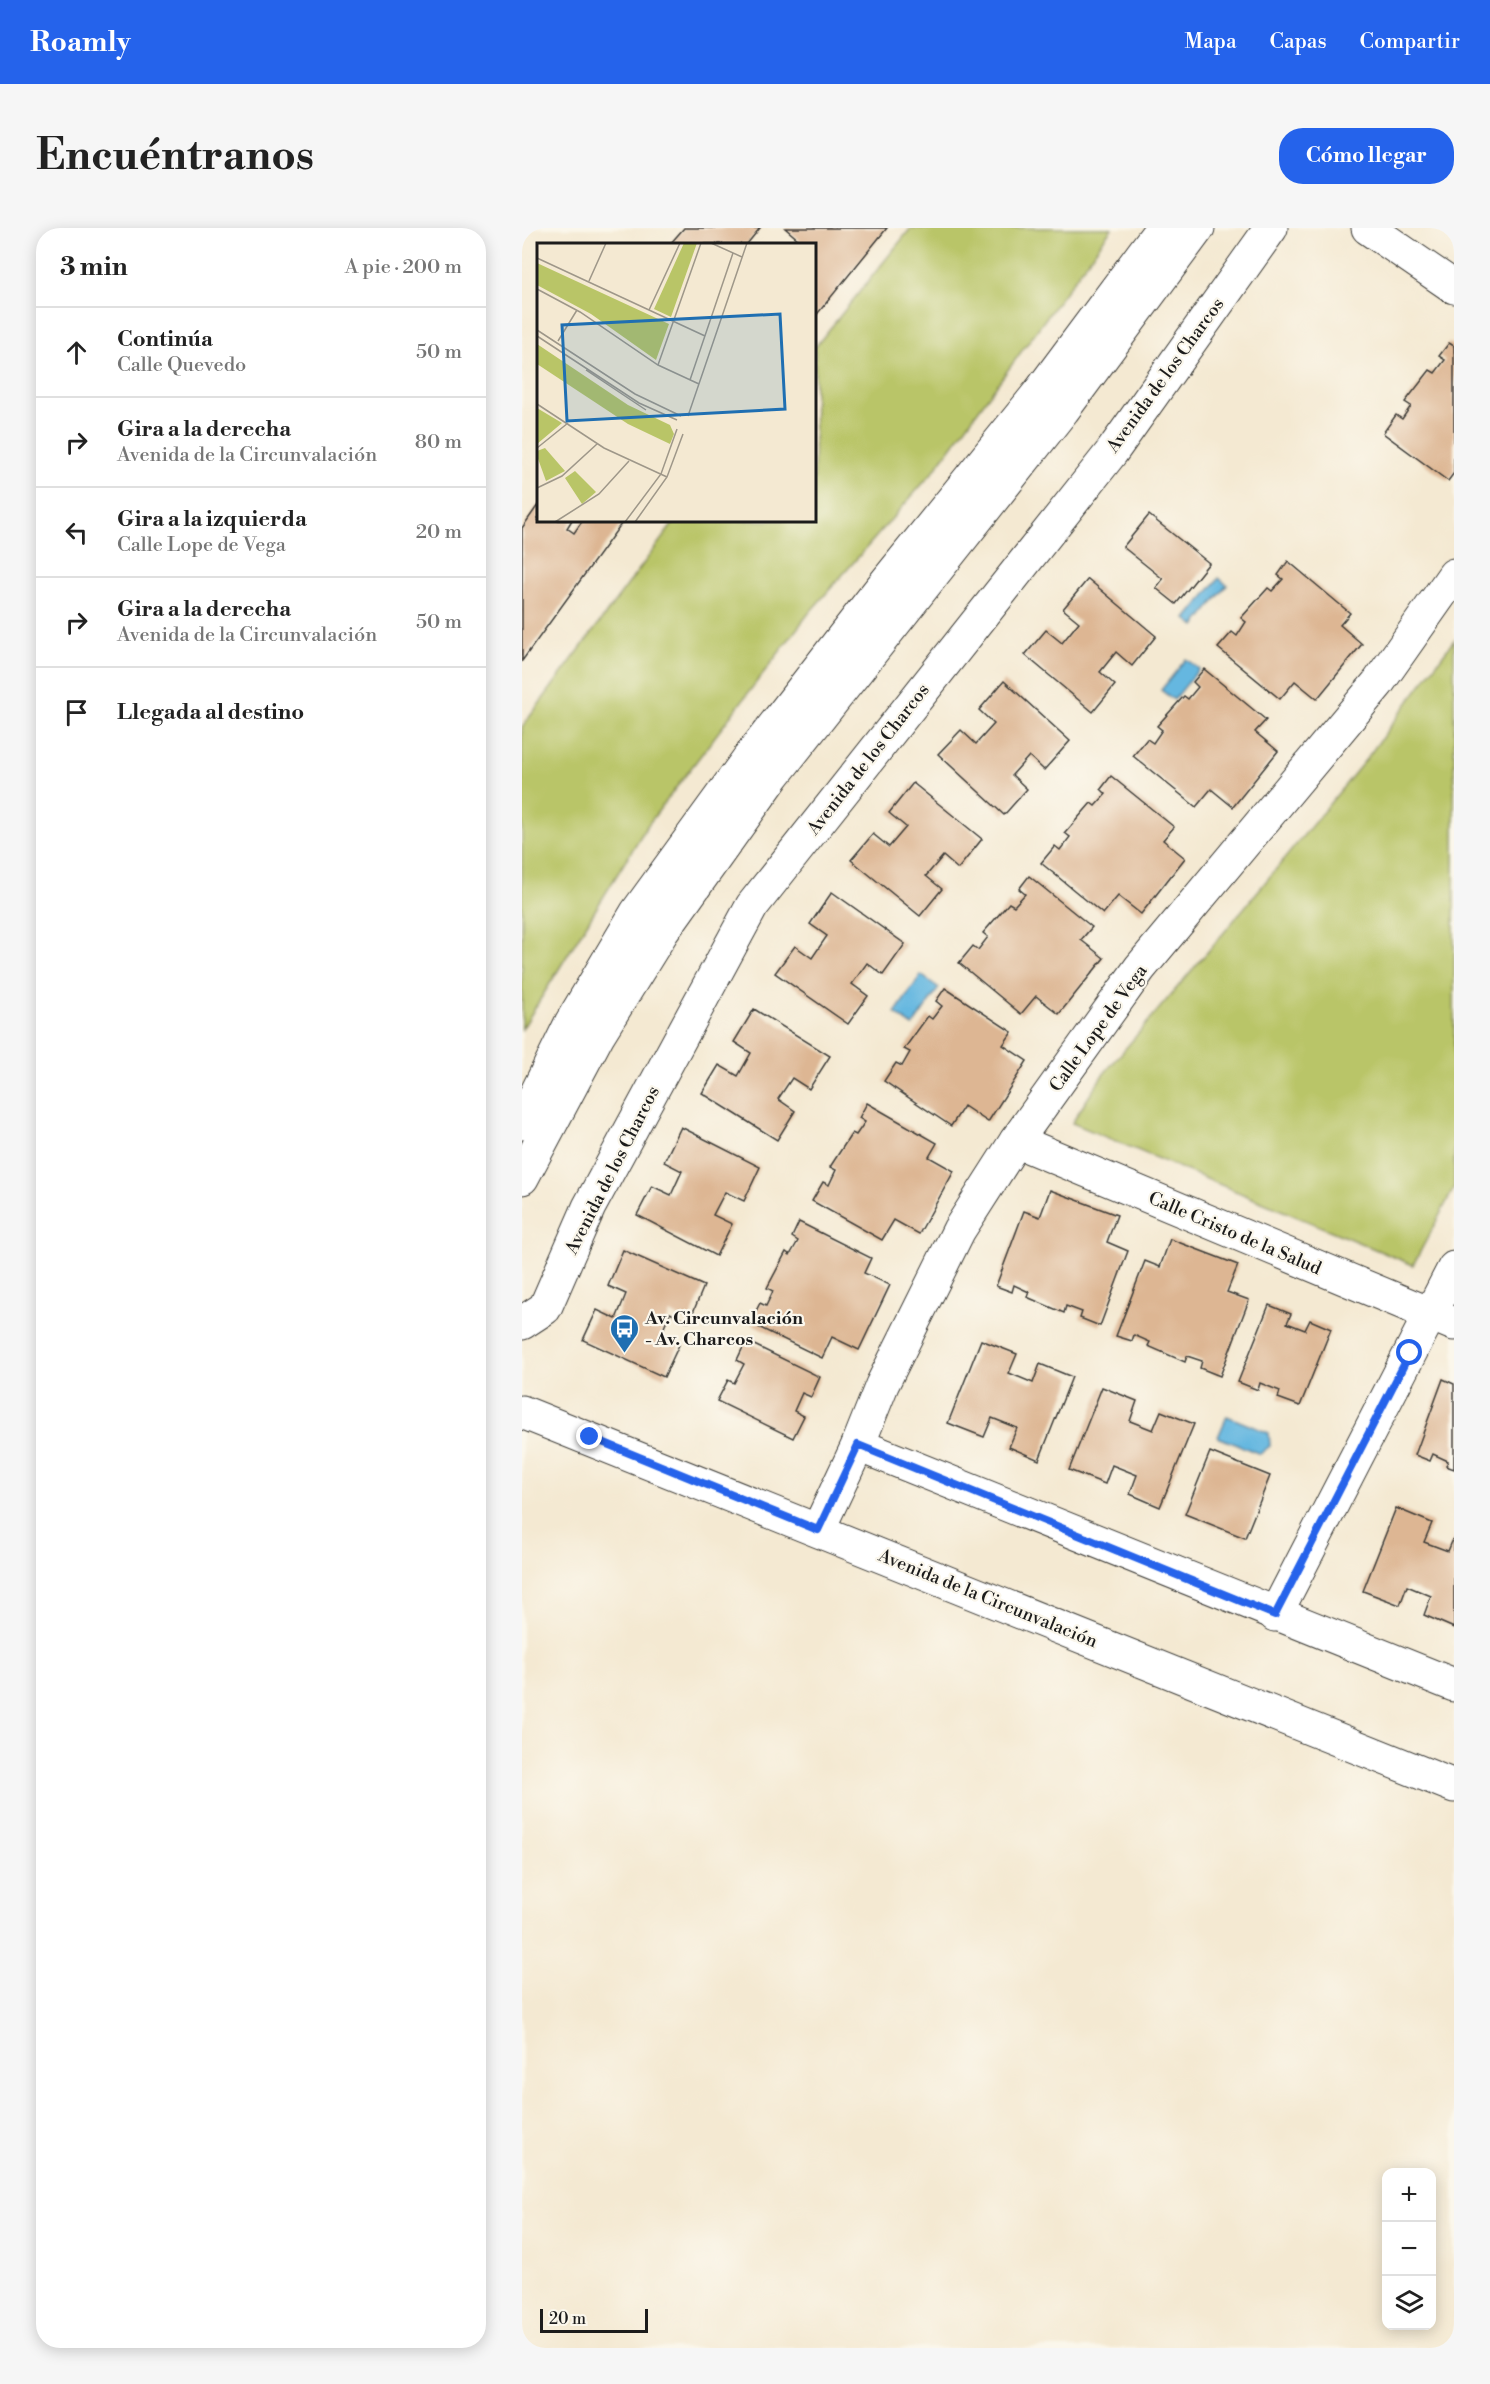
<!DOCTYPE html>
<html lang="es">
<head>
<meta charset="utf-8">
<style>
  body { margin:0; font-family:"Libre Bodoni",serif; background:#f6f6f6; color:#222 }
  .controls { position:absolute; right:18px; bottom:18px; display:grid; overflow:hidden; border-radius:12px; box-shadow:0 3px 15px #0003 }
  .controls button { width:54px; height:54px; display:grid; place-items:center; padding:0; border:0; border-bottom:2px solid #e0e0e0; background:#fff; color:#222; font:30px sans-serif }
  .scale { position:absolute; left:18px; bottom:15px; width:108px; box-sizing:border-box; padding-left:6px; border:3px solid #1c1c1c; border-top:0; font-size:16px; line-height:21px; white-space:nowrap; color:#1c1c1c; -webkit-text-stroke:4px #fbf7ec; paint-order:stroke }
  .stop { position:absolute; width:18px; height:18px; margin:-14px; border:4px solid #2563eb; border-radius:50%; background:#fff }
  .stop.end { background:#2563eb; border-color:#fff; box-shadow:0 2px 6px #0008 }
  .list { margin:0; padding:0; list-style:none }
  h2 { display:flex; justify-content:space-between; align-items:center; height:78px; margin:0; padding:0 24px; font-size:26px }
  h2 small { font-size:20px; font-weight:400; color:#767676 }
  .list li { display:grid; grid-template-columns:39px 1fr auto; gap:18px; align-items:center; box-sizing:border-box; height:90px; padding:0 24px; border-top:2px solid #e0e0e0 }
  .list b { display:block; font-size:22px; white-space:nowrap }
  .list p { margin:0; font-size:20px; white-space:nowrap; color:#767676 }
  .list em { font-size:20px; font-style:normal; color:#767676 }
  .icon { flex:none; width:33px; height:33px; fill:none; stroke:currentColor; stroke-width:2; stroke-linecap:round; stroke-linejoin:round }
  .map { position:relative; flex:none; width:932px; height:2120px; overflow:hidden; border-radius:24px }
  header { display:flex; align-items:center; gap:36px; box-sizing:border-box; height:84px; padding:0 30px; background:#2563eb; color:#fff }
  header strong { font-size:28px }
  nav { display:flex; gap:33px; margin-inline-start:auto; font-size:21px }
  .intro { display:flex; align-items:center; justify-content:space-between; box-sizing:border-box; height:144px; padding:0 36px }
  h1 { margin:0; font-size:42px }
  .button { padding:15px 27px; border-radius:24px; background:#2563eb; color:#fff; font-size:21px; font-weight:700 }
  main { display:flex; gap:36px; padding:0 36px }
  aside { flex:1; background:#fff; border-radius:24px; box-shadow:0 3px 15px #0003 }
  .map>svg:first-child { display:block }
  .green { fill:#b9c567; stroke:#6a7042; stroke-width:1.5 }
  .water { fill:#65b7e0; stroke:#406a7e; stroke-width:1.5 }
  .building { fill:#ddb693 }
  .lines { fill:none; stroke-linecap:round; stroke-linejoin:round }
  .minor-casing { stroke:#3c3b37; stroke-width:35 }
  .minor { stroke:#fff; stroke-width:33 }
  .route { stroke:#2563eb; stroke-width:8 }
  .labels { text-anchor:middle; stroke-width:4.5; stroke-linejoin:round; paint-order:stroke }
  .street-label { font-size:18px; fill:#1c1c1c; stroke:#fbf7ec }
  .poi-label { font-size:18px; font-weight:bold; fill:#1c1c1c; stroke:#fbf7ec; text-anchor:start }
  .inset-road { fill:none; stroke:#9e9789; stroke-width:1.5 }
  .view { fill:#1f6fb2; fill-opacity:0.15; stroke:#1f6fb2; stroke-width:3 }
  .inset-edge { fill:none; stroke:#1c1c1c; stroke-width:3 }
</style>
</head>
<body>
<header>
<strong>Roamly</strong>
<nav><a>Mapa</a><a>Capas</a><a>Compartir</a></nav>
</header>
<div class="intro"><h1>Encuéntranos</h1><a class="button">Cómo llegar</a></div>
<main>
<aside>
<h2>3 min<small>A pie · 200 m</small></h2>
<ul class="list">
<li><svg class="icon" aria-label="ahead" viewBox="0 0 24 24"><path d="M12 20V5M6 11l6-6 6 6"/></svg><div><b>Continúa</b><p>Calle Quevedo</p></div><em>50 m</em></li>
<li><svg class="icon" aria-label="right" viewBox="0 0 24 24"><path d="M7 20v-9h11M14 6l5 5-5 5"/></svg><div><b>Gira a la derecha</b><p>Avenida de la Circunvalación</p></div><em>80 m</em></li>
<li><svg class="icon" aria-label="left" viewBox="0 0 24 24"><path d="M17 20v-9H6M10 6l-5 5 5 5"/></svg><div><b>Gira a la izquierda</b><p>Calle Lope de Vega</p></div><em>20 m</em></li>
<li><svg class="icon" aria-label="right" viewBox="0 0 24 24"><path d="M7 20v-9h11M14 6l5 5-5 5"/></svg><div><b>Gira a la derecha</b><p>Avenida de la Circunvalación</p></div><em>50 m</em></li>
<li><svg class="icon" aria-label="arrive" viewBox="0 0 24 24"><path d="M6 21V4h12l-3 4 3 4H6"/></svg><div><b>Llegada al destino</b></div></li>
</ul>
</aside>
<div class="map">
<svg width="932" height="2120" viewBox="0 0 932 2120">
  <rect width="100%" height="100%" fill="#fbf7ec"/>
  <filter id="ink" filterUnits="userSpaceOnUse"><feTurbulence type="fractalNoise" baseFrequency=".0167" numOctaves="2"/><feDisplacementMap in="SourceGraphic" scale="12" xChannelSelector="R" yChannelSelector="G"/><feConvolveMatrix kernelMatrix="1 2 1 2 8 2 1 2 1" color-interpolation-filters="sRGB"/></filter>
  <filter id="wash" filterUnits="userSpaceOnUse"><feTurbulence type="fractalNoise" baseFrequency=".008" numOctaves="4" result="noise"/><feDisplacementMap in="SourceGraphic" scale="24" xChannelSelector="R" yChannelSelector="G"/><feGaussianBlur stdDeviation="1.35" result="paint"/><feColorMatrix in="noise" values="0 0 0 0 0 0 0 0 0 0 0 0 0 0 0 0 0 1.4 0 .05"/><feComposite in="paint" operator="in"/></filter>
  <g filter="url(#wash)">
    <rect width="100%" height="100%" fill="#f4e9d2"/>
    <g class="green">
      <path d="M389,0h201l-179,244 -124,141 -162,213 -125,203v-302l153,-206 139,-1 1,-173z"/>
      <path d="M932,412v548l-41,77 -341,-142 30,-47 124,-146 141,-172z"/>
    </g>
    <g class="water">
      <path d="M697,350l8,7 -32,41 -9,-7z"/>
      <path d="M664,431l13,10 -25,31 -13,-10z"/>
      <path d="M399,747l18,13 -26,38 -18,-13z"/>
      <path d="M705,1188l42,17 1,13 -10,8 -42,-17z"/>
    </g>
    <g id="blocks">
      <g class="building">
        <path d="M162,0h76l-13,16h-77z"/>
        <path d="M263,0h102l-73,90v-74h-17l3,-3z"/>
        <path d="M927,115l5,3v127l-6,8 -65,-48 13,-18 6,4 9,-13 -6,-4 25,-32 5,3 10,-13 -6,-4z"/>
        <path d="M16,277v15h34l-5,8 7,5 9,-13h41l-102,141v-133z"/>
        <path d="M627,287l60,48 -33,41 -20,-16 7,-9 -40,-32z"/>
        <path d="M766,333l62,52 -10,12 22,19 -45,55 -22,-18 -15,18 -62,-51 14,-16 5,4 9,-14 -5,-4 27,-30 4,3 11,-12 -5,-4z"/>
        <path d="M566,351l68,57 -24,30 -16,-14 -16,20 15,13 -22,27 -68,-57 21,-25 16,13 17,-21 -16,-13z"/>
        <path d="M682,441l62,51 -11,12 23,19 -45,56 -22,-18 -15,18 -63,-51 14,-17 6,4 9,-13 -5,-4 27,-30 4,3 10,-12 -5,-5z"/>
        <path d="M482,453l66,60 -26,29 -15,-14 -17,19 15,14 -23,26 -66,-61 23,-24 15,14 18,-20 -15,-14z"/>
        <path d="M589,548l63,51 -11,13 22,18 -44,56 -23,-18 -15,18 -62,-51 14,-17 5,4 10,-13 -5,-4 26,-30 4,3 11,-12 -5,-5z"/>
        <path d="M391,555l69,56 -24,30 -15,-13 -17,20 16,13 -22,27 -69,-56 22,-26 16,13 17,-20 -17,-14z"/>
        <path d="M507,648l63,51 -11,13 23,18 -45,56 -23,-18 -15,18 -62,-51 14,-17 5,4 10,-13 -5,-4 26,-30 5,3 11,-12 -6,-5z"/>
        <path d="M310,664l73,52 -22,31 -16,-12 -15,21 16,12 -20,28 -73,-51 20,-27 17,12 15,-22 -17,-12z"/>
        <path d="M423,760l67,44 -9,13 24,16 -39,61 -24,-16 -13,20 -67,-45 12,-18 6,3 8,-14 -6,-3 24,-33 4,3 10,-13 -6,-5z"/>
        <path d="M232,781l76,47 -21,33 -17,-11 -14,21 17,12 -18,29 -75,-47 17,-28 19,11 13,-23 -17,-11z"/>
        <path d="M345,875l70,40 -8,14 25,14 -35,63 -25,-14 -12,20 -70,-39 11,-19 6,3 7,-15 -6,-3 22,-34 4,2 9,-13 -6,-4z"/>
        <path d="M159,899l79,40 -16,34 -19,-9 -12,23 19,9 -16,32 -79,-41 15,-29 19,9 11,-24 -18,-9z"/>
        <path d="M528,962l67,25 -10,27 21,9 -28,75 -20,-8 2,-6 -16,-6 -2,7 -37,-16 2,-5 -15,-7 -2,7 -16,-6 28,-75 16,6z"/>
        <path d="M277,994l72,36 -7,15 26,12 -31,65 -27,-13 -10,21 -72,-35 10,-20 6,3 7,-15 -6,-3 19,-36 4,3 8,-14 -6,-4z"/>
        <path d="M648,1011l68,26 -11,27 22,8 -29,76 -20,-8 2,-7 -15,-5 -2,6 -37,-16 2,-4 -16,-7 -2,6 -16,-5 29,-75 15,6z"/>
        <path d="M101,1022l81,36 -15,36 -19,-9 -10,24 19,8 -15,32 -81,-37 14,-30 19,9 10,-25 -18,-8z"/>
        <path d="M747,1077l22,9 -4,9 18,7 5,-10 21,9 -31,77 -22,-8 2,-7 -20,-8 -2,7 -20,-8z"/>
        <path d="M459,1112l36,14 -8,19 24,10 7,-19 32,13 -33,83 -30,-13 8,-19 -25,-10 -8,19 -36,-14z"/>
        <path d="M224,1113l74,36 -9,20 -9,-4 -8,18 10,5 -11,22 -76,-37 11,-21 6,3 10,-19 -7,-4z"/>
        <path d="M921,1151l11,5v85l-8,-3 2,-5 -15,-7 -3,7 -15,-6z"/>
        <path d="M580,1159l35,14 -7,20 23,9 8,-19 33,13 -34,83 -30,-13 7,-19 -25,-10 -7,19 -36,-14z"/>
        <path d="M688,1224l60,24 -25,62 -60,-24z"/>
        <path d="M874,1280l36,15 -8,19 24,9 6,-14v91l-30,-13 7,-19 -24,-10 -7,19 -37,-14z"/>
      </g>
    </g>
  </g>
  <g filter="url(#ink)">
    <use href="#blocks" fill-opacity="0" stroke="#3c3b37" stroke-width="1.5"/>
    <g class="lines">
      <defs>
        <g id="minor">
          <path d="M846,0l86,59"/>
          <path d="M0,895l49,-100 66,-111 112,-154 129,-166 161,-199 123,-165"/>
          <path d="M494,913l438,183"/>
          <path d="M0,950l76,-143 64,-103 112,-157 289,-365 135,-182"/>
          <path d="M0,1095l23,-15 44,-101 163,-301 359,-453 160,-225"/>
          <path d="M0,1184l932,374"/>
          <path d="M336,1217l596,240"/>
          <path d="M296,1302l40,-85 24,-60 77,-155 57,-89 124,-173 238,-285 76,-108"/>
          <path d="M753,1387l179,-347"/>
        </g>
      </defs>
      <use href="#minor" class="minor-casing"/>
      <use href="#minor" class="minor"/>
    </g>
  </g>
  <g class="lines" filter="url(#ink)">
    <path class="route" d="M68,1209l228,93 40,-85 417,170 135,-262"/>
  </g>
  <defs>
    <symbol id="bus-pin" viewBox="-11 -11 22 30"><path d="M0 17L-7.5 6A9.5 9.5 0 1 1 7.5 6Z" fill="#1f6fb2" stroke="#fbf7ec"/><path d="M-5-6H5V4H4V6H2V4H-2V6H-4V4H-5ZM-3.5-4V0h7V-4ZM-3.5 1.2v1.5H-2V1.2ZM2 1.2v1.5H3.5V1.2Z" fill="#fff"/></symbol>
  </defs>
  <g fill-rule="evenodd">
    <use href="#bus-pin" x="86" y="1084" width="33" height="45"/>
  </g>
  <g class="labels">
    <g class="street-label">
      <text transform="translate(643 147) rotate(-54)" y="6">Avenida de los Charcos</text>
      <text transform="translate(346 531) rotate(-52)" y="6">Avenida de los Charcos</text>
      <text transform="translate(576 800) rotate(-54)" y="6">Calle Lope de Vega</text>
      <text transform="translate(90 942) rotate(-63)" y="6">Avenida de los Charcos</text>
      <text transform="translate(713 1005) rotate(23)" y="6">Calle Cristo de la Salud</text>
      <text transform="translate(466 1370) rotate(22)" y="6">Avenida de la Circunvalación</text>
    </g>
    <g class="poi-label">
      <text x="123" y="1096">Av. Circunvalación<tspan x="123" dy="21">- Av. Charcos</tspan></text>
    </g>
  </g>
  <g transform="translate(15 15)">
    <rect width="279" height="279" fill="#f4e9d2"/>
    <path d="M147,0h13l-26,74 -17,-8zM0,20l132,61 -13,36 -65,-46 -54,-29zM0,101l91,61 42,20 4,9 -4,10 -42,-20 -91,-60zM0,165l25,15 -25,21zM8,205l20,23 -19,10 -9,-25v-5zM38,228l21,21 -14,12 -17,-26z" fill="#b9c567"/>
    <path class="inset-road" d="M174,0l31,14M0,15l168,78M52,38l17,-38M0,46l43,23 78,53 41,19M112,67l31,-67M0,87l98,64 46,22M0,93l102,67 38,17M21,98l19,-31M121,122l43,-122M49,127l60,40M153,137l43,-127M0,161l67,44 63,29M151,173l59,-173M0,205l31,-25M0,245l25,-12 35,-32M18,279l44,-28 30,-33M88,279l36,-48 16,-45M98,279l32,-45 16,-43"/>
    <path class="view" d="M243,71l5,95 -218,12 -5,-96z"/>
    <rect width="279" height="279" class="inset-edge"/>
  </g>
</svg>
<div class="controls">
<button>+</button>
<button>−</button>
<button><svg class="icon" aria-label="layers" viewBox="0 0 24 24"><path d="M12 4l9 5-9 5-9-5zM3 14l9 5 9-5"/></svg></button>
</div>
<div class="scale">20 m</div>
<div class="stop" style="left:888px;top:1125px"></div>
<div class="stop end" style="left:68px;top:1209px"></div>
</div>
</main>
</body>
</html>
